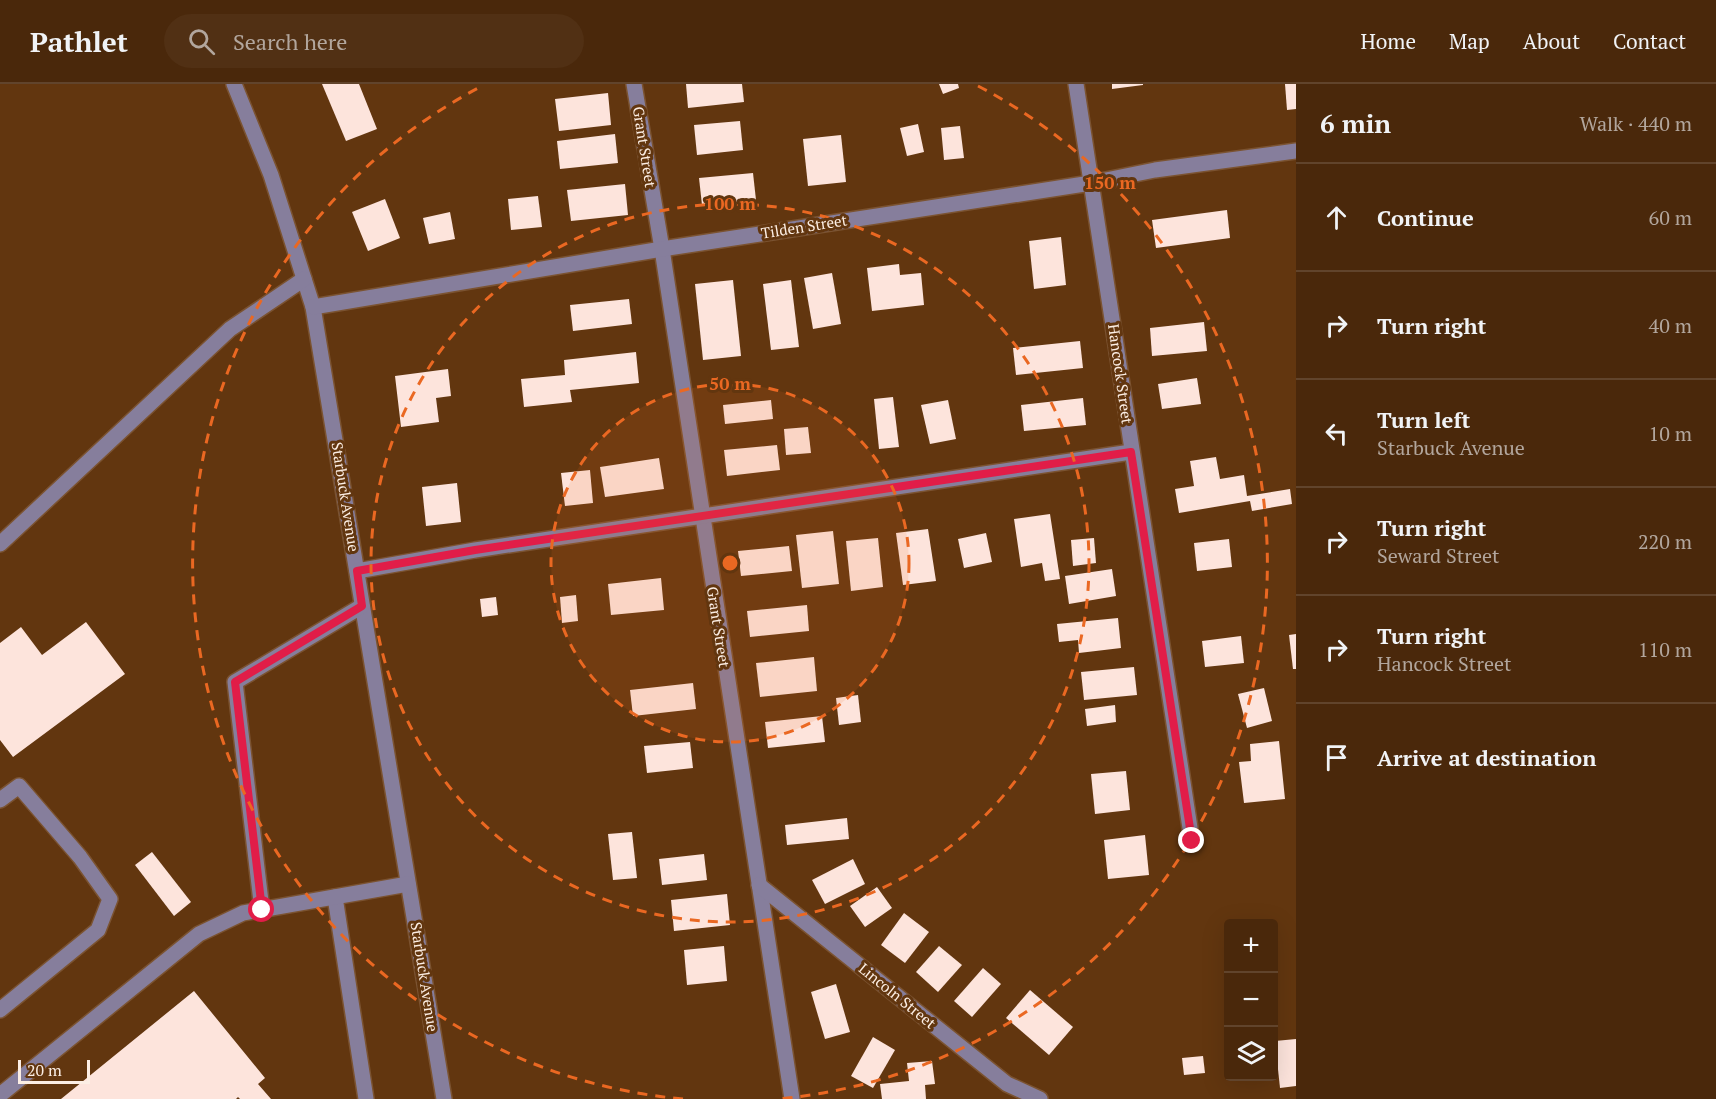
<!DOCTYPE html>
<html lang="en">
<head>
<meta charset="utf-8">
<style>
  body { margin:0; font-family:"PT Serif",serif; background:#513014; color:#f1f3f6 }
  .controls { position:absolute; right:18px; bottom:18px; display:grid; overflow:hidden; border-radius:6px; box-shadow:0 6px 24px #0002 }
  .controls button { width:54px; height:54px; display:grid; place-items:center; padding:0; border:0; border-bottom:2px solid #61442c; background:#4a280b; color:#f1f3f6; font:30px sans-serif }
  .scale { position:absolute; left:18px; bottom:15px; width:72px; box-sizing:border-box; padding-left:6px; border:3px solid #fceee4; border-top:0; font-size:16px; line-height:21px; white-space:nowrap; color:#fceee4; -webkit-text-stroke:4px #62360f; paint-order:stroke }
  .stop { position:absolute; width:18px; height:18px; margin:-14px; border:4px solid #e11d48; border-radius:50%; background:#fff }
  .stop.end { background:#e11d48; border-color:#fff; box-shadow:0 2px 6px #0008 }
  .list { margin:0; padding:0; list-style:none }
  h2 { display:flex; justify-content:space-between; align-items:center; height:78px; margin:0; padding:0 24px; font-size:26px }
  h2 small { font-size:20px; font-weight:400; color:#b2a69d }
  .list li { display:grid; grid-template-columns:39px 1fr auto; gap:18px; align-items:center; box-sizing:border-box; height:108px; padding:0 24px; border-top:2px solid #61442c }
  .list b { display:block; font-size:22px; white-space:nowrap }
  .list p { margin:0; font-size:20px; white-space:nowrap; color:#b2a69d }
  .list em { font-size:20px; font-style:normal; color:#b2a69d }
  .icon { flex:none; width:33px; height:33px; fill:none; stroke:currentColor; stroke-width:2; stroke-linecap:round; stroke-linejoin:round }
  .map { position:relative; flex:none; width:1296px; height:1015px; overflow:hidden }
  header { display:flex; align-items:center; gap:36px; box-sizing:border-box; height:84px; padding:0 30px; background:#4a280b; border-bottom:2px solid #61442c }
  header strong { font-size:28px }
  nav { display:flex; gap:33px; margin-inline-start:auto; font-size:21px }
  .search { width:420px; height:54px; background:#513014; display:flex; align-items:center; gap:15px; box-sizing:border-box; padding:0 21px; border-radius:33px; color:#b2a69d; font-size:22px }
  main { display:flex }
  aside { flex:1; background:#4a280b }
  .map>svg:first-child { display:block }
  .building { fill:#fde4dc }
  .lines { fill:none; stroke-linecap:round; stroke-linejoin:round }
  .minor-casing { stroke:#7b5331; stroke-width:18 }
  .minor { stroke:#867e9c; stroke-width:15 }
  .route { stroke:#e11d48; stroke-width:8 }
  .ring { fill:none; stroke:#ea6822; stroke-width:3; stroke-dasharray:10 8 }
  .labels { text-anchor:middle; stroke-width:6; stroke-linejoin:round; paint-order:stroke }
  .street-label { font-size:15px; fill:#fceee4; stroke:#62360f }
  .centre { fill:#ea6822; stroke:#62360f; stroke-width:3 }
  .ring-label { font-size:18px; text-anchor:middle; font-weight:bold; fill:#ea6822; stroke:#62360f; stroke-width:6; stroke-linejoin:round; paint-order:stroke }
</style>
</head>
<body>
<header>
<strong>Pathlet</strong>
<div class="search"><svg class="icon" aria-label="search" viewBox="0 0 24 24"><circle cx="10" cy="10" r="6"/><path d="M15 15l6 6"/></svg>Search here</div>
<nav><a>Home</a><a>Map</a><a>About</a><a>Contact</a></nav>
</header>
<main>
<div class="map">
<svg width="1296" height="1015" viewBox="0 0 1296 1015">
  <rect width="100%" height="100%" fill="#62360f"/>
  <g class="building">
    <path d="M322,0h37l18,45 -31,12z"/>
    <path d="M686,0h56l2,18 -56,6z"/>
    <path d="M939,0h19l1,4 -16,6z"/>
    <path d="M1112,0h31v1l-31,4z"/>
    <path d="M1285,0h11v25l-9,1z"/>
    <path d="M608,9l3,32 -52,6 -4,-32z"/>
    <path d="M740,37l3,29 -46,5 -3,-30z"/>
    <path d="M918,40l6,28 -17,4 -7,-28z"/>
    <path d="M960,42l4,32 -20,2 -3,-32z"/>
    <path d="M615,50l3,29 -58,6 -3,-28z"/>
    <path d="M841,51l5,47 -38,4 -5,-47z"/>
    <path d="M753,89l3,27 -54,5 -3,-27z"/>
    <path d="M625,100l3,31 -57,6 -4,-31z"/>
    <path d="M538,112l4,31 -31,3 -3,-31z"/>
    <path d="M385,115l15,39 -32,13 -16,-39z"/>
    <path d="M1227,126l3,28 -74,10 -4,-28z"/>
    <path d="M450,128l5,27 -26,5 -6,-26z"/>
    <path d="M1061,153l5,48 -32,4 -5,-48z"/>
    <path d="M899,180l1,11 21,-2 3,32 -52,6 -5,-43z"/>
    <path d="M832,189l9,51 -28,5 -9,-51z"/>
    <path d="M733,196l8,76 -38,4 -8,-76z"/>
    <path d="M791,196l8,67 -28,3 -8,-66z"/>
    <path d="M629,215l3,25 -59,7 -3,-26z"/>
    <path d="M1204,238l3,29 -55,5 -2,-28z"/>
    <path d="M1080,257l3,27 -67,7 -3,-27z"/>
    <path d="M636,268l3,31 -69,7 2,12 -48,5 -3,-28 44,-4 -1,-15z"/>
    <path d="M448,285l3,27 -15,2 3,24 -38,5 -6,-51z"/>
    <path d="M1197,294l4,26 -39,5 -4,-25z"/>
    <path d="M893,313l6,50 -20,2 -5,-50z"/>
    <path d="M1083,314l3,27 -62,6 -3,-26z"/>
    <path d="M771,316l2,19 -48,5 -2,-19z"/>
    <path d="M948,316l8,39 -26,5 -9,-39z"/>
    <path d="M808,343l3,26 -25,2 -2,-26z"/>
    <path d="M777,361l3,25 -53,6 -3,-26z"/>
    <path d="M1216,373l4,22 24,-4 3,21 43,-7 2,15 -40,7 -2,-10 -71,12 -4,-24 19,-3 -4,-25z"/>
    <path d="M659,374l5,31 -59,8 -5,-30z"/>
    <path d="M590,386l3,33 -28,3 -4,-33z"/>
    <path d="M457,399l4,39 -35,4 -4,-39z"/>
    <path d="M1050,430l10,65 -15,2 -3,-18 -21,4 -7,-48z"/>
    <path d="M928,445l8,52 -33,4 -7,-52z"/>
    <path d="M833,447l6,53 -37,4 -6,-53z"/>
    <path d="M986,449l6,29 -28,6 -6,-29z"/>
    <path d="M878,454l5,49 -32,4 -5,-50z"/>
    <path d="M1094,454l2,25 -23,3 -2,-26z"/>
    <path d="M1229,455l3,28 -35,4 -3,-28z"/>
    <path d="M789,462l3,25 -51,5 -3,-25z"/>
    <path d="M1112,485l4,27 -47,8 -4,-28z"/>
    <path d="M661,494l3,32 -53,5 -3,-31z"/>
    <path d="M576,511l2,26 -16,2 -2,-26z"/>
    <path d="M496,513l2,18 -16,2 -2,-18z"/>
    <path d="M807,521l2,26 -59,6 -3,-26z"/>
    <path d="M1118,534l3,30 -42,5 -1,-13 -19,2 -2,-18z"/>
    <path d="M86,538l39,52 -112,83 -13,-17v-97l21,-16 21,28z"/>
    <path d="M1296,550v35h-3l-4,-34z"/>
    <path d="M1241,552l3,27 -39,4 -3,-26z"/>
    <path d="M814,573l3,34 -57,6 -4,-34z"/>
    <path d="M1134,583l3,28 -53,5 -3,-28z"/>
    <path d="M693,599l3,26 -63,7 -3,-26z"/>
    <path d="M1264,604l8,33 -25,7 -9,-34z"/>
    <path d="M858,611l3,27 -22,3 -3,-27z"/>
    <path d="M1115,621l1,17 -29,4 -2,-17z"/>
    <path d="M822,632l3,26 -57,6 -3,-26z"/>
    <path d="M1279,657l6,58 -41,4 -5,-41 12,-1 -1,-17z"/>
    <path d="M690,658l3,26 -46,5 -3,-27z"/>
    <path d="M1126,687l4,39 -35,4 -4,-40z"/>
    <path d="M847,734l2,21 -62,6 -2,-20z"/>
    <path d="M632,748l5,46 -24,2 -5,-46z"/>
    <path d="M1145,751l4,40 -41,4 -4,-39z"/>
    <path d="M152,768l39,50 -17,14 -39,-51z"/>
    <path d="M704,770l3,26 -45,5 -3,-26z"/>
    <path d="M853,775l12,25 -40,20 -13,-24z"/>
    <path d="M877,803l15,21 -27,19 -15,-21z"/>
    <path d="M727,810l3,31 -56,6 -3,-31z"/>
    <path d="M904,829l25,19 -24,31 -24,-18z"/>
    <path d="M724,862l3,35 -40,4 -3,-35z"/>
    <path d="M939,862l23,19 -24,27 -22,-20z"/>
    <path d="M983,884l18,16 -29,33 -18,-16z"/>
    <path d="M836,900l14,48 -25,7 -14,-47z"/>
    <path d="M1030,906l43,37 -24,28 -43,-37z"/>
    <path d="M194,907l71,87 -7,6 13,15h-31l-2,-2 -2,2h-175z"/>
    <path d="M873,953l22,13 -22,38 -22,-12z"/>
    <path d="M1296,955v47l-16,2 -5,-47z"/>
    <path d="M1203,972l2,17 -21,2 -2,-17z"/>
    <path d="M932,977l3,23 -10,1 1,14h-44l-2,-15 29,-3 -2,-18z"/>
  </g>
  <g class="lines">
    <defs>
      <g id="minor">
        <path d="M234,0l37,91 42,132 131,792"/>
        <path d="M634,0l28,165 130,850"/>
        <path d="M1076,0l116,757"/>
        <path d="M313,223l349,-58 429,-66 64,-13 141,-19"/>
        <path d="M0,460l230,-215 74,-50"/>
        <path d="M357,487l118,-21 656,-98"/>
        <path d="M0,716l19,-14 61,71 30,42 -12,31 -98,80"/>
        <path d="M759,801l248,199 33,15"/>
        <path d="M335,813l31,202"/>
        <path d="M262,826l-27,-228 127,-76"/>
        <path d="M0,1011l199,-161 44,-21 165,-29"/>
      </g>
    </defs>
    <use href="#minor" class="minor-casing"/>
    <use href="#minor" class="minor"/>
  </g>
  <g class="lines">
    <path class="route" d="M262,826l-27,-228 127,-76 -5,-35 118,-21 656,-98 61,389"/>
  </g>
  <circle cx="730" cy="479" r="179" fill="#ea6822" fill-opacity=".12"/>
  <g class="ring">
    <circle cx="730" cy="479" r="179"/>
    <circle cx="730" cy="479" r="359"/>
    <path d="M683 1015A538 538 0 0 1 482 2M978 2A538 538 0 0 1 777 1015"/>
  </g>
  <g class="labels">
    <g class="street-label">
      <text transform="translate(644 63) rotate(81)" y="5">Grant Street</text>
      <text transform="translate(804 143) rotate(-9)" y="5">Tilden Street</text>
      <text transform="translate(1120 290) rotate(82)" y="5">Hancock Street</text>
      <text transform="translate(345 413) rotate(81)" y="5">Starbuck Avenue</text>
      <text transform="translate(718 543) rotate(81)" y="5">Grant Street</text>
      <text transform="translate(424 893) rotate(81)" y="5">Starbuck Avenue</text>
      <text transform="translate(897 912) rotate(39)" y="5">Lincoln Street</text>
    </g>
  </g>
  <circle cx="730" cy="479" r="9" class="centre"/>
  <g class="ring-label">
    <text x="1110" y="105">150 m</text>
    <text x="730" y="126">100 m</text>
    <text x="730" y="306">50 m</text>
  </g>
</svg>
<div class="controls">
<button>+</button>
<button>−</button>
<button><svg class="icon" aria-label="layers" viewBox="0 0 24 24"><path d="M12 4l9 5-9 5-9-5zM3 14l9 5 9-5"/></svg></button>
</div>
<div class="scale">20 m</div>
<div class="stop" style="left:262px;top:826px"></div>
<div class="stop end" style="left:1192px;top:757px"></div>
</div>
<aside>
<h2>6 min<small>Walk · 440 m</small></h2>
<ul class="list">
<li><svg class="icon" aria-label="ahead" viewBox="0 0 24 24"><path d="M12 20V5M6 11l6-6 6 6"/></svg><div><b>Continue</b></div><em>60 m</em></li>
<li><svg class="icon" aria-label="right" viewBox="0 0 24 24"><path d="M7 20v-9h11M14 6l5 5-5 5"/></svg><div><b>Turn right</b></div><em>40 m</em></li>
<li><svg class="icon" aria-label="left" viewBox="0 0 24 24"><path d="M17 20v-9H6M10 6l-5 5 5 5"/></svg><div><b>Turn left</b><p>Starbuck Avenue</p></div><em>10 m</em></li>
<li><svg class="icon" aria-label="right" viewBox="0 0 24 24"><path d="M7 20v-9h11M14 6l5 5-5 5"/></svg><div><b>Turn right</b><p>Seward Street</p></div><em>220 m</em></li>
<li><svg class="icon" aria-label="right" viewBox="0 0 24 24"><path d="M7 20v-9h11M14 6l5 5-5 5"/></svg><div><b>Turn right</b><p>Hancock Street</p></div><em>110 m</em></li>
<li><svg class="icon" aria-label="arrive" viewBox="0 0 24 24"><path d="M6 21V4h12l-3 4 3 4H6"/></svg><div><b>Arrive at destination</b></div></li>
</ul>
</aside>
</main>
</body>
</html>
